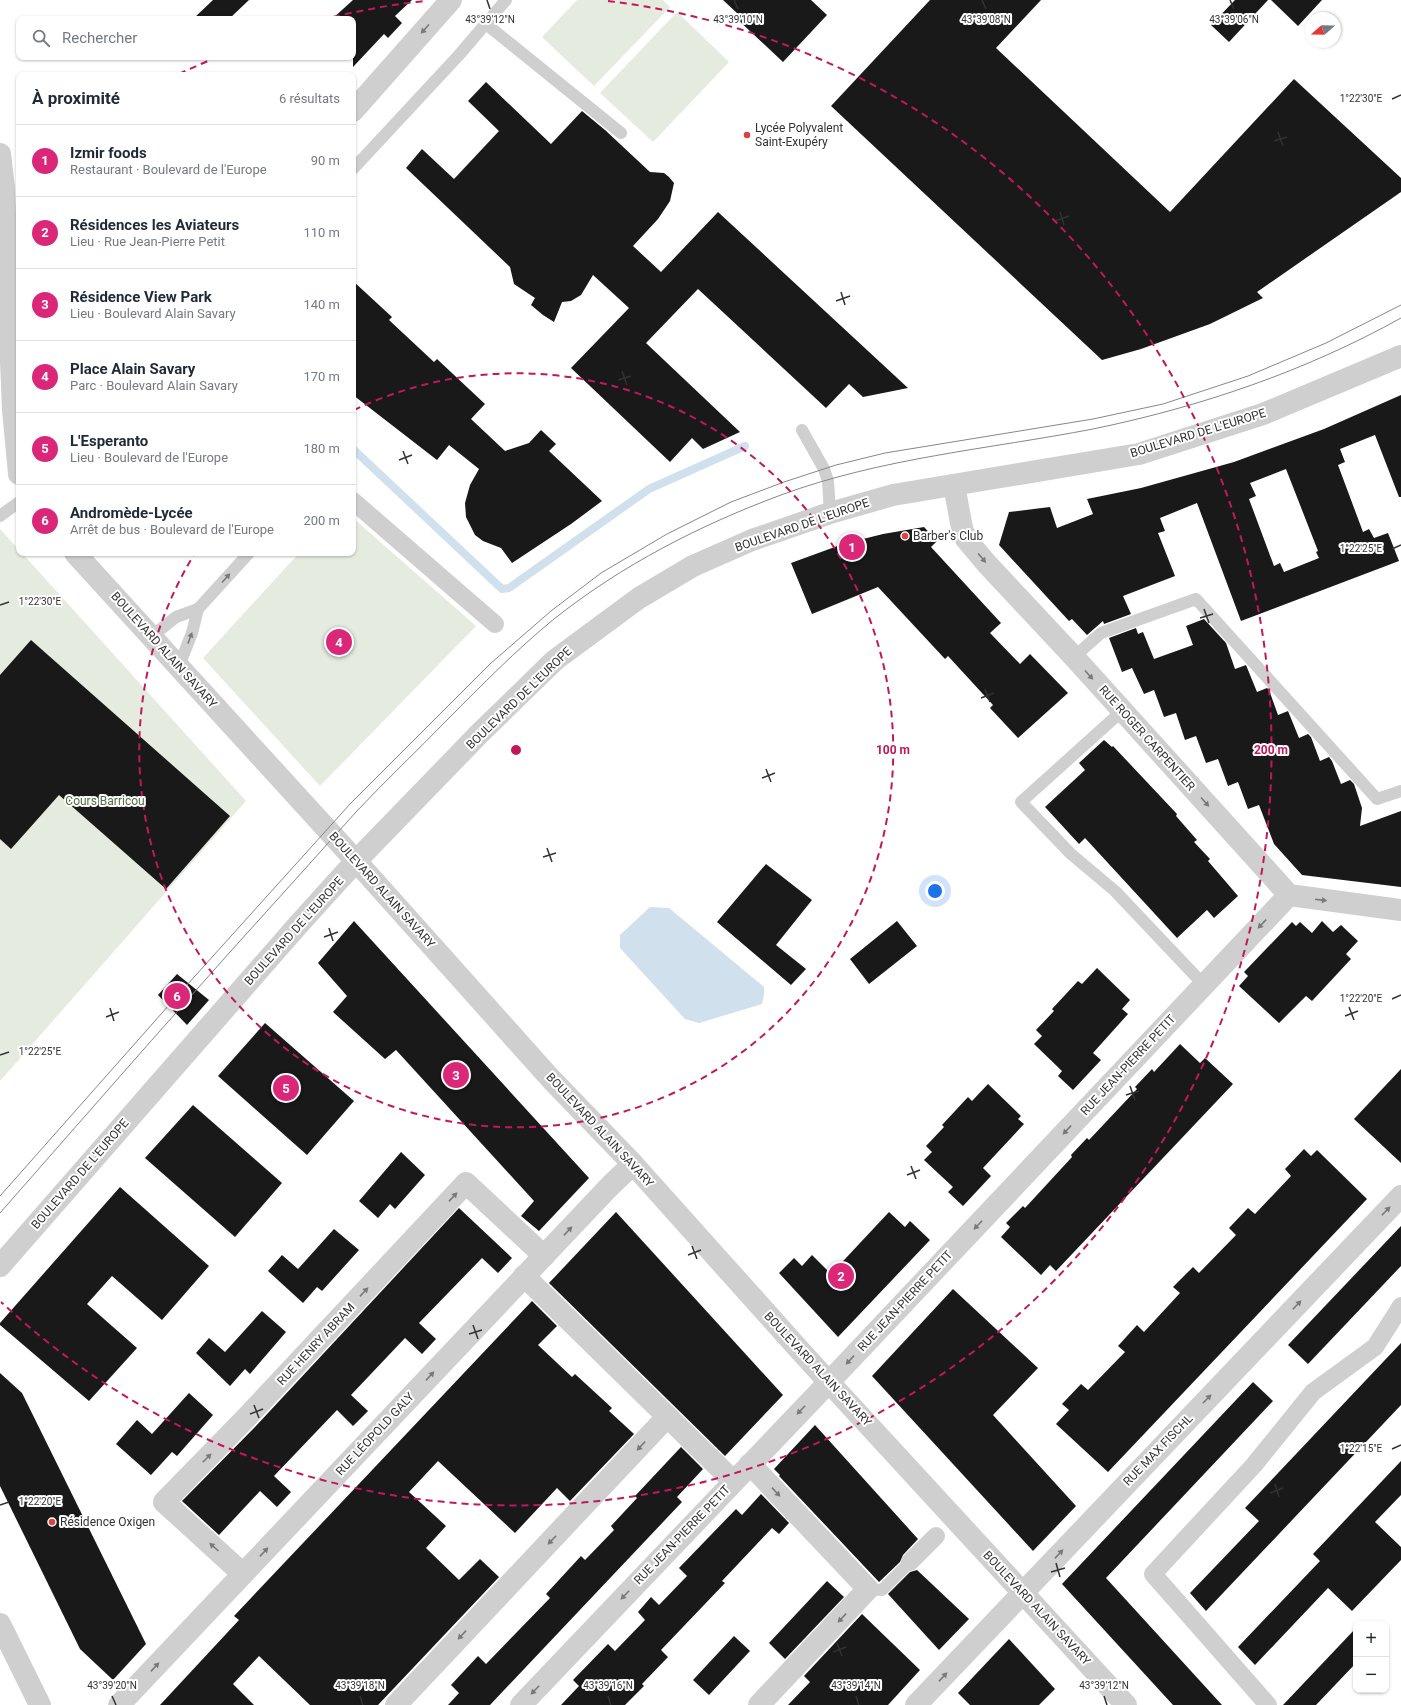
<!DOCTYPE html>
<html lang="fr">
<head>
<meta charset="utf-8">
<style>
  body { margin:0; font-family:Roboto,sans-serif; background:#f6f6f7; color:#1f2937 }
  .controls { position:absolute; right:12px; bottom:12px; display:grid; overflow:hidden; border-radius:8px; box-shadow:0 1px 3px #0004 }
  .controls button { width:36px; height:36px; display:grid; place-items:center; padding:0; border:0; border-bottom:1px solid #e0e1e3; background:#fff; color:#1f2937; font:20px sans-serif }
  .compass { position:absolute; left:1305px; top:12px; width:36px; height:36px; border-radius:50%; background:#fff; box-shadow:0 1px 3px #0004; rotate:250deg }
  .you { position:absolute; left:935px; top:891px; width:14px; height:14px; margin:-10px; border:3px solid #fff; border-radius:50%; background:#1a73e8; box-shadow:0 0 0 6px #1a73e833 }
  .badge { display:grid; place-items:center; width:26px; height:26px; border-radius:50%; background:#db2777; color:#fff; font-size:13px; font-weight:700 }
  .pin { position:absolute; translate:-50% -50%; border:2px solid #fff; box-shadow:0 1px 4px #0006 }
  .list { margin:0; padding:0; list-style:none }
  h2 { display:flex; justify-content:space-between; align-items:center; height:52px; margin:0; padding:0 16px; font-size:17px }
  h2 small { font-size:13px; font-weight:400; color:#747a83 }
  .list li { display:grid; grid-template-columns:26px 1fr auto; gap:12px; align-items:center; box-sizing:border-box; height:72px; padding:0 16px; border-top:1px solid #e0e1e3 }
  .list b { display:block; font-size:15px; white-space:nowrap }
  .list p { margin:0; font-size:13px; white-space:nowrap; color:#747a83 }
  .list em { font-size:13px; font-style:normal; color:#747a83 }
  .icon { flex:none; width:22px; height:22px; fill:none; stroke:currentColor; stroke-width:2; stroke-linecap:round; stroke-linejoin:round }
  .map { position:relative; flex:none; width:1401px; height:1705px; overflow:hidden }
  .search { position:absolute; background:#fff; box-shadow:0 1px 3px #0004; left:16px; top:16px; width:340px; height:44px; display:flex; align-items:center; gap:10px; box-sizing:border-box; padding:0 14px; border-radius:8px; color:#747a83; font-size:15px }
  .panel { position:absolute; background:#fff; box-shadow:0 1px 3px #0004; left:16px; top:72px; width:340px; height:484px; border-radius:8px }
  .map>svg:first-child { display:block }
  .green { fill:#e5ebdf }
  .water { fill:#d0e0ec }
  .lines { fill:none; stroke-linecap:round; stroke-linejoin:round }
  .stream { stroke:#d0e0ec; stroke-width:8 }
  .building { fill:#191919; fill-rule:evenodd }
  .service { stroke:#cfcfcf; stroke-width:12 }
  .pedestrian { stroke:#cfcfcf; stroke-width:18 }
  .minor { stroke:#cfcfcf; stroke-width:22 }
  .tertiary { stroke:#cfcfcf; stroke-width:22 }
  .tram { stroke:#878787; stroke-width:1 }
  .oneway { fill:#797979 }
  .ticks { fill:none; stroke:#323232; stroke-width:1.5 }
  .ring { fill:none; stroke:#c2185b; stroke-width:2; stroke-dasharray:7 5 }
  .poi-dot { fill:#dd4146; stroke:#fff; stroke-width:1.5 }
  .labels { text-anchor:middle; stroke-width:4; stroke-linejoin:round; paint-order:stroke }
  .poi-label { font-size:12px; fill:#323232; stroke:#fff; text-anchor:start }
  .street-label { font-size:12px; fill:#323232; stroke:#fff }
  .park-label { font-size:12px; fill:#546d41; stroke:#fff }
  .ticks-label { font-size:10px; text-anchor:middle; fill:#323232; stroke:#fff; stroke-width:4; stroke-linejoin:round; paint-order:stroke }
  .centre { fill:#c2185b; stroke:#fff; stroke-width:2 }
  .ring-label { font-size:12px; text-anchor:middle; font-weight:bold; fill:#c2185b; stroke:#fff; stroke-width:4; stroke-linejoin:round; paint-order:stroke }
</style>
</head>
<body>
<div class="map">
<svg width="1401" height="1705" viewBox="0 0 1401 1705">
  <rect width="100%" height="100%" fill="#fff"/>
  <g class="green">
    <path d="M577,0h86l7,7 -76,79 -52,-49z"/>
    <path d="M677,12l52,50 -76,80 -53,-49z"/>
    <path d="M353,518l123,108 -156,160 -117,-128 96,-105h54z"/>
    <path d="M0,529l19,21v3h3l224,248 -246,280z"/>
  </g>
  <path class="water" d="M650,907l19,1 95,79v8l-2,9 -63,19 -14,-4 -65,-71v-13z"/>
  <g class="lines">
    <path class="stream" d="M353,449l149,140 7,-1 140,-99 96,-43"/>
  </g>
  <g class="building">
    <path d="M213,0h36l-20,19h-36z"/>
    <path d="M353,0h59l-17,16 7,7 -14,15 -4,-4 -31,33v-48h-21z"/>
    <path d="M723,0h88l16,15 -44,47 -47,-44 3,-3z"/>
    <path d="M930,0h111l-45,48 174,164 124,-133 107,99v14l-144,100 6,6 -53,26 -69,25 -39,11 -271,-254z"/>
    <path d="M1235,0h33l-39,42 -18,-17z"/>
    <path d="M1271,0h51l-24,26z"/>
    <path d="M486,82l65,62 31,-33 23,19 45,42 14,1 5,4 5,6 -4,18 -12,18 -25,27 28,26 57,-60 190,176 -45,9 -14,-13 -23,24 -128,-119 -52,54 94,89 -37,17 -11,-11 -22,24 -99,-94 58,-60 -36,-33 -12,20 -10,6 -9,1 -8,20 -11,-7 -12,-10 4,-7 -21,-14 -4,-17 -104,-99 16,-19 32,30 45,-48 -31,-30z"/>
    <path d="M353,281l39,36 -3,3 45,42 3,-3 48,45 -14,15 34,32 24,-8 12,-13 15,14 -7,7 53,50 -31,23 -59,39 -11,-15 -18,-7 -8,-6 -9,-18 -1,-14 5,-18 9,-16 -30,-24 -12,15 -84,-65z"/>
    <path d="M1401,395v102h-2l-24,-62 -35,14 5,13 -7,3 25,67 6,-3 5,9 14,-5 11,28 -158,60 -44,-118 -37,15 5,13 -7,2 17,43 -52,20 8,18 -27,10 -1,-3 -16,14 -15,-16 -3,2 -70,-76 10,-33 41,-5 7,21 36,-14 -6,-15 54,-11 93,-26 90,-33zM1286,469l32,82 -2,1 3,6 -35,14 -4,-9 -6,3 -25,-67 7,-3 -6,-13z"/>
    <path d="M924,527l13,14 -6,6 70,76 -11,10 30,31 10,-10 38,39 -50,45 -28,-30 3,-3 -45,-49 -3,3 -67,-72 -66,27 -21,-51 52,-19 40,-10z"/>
    <path d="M1204,619l22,24 9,26 11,-4 11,27 10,-4 2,2 9,25 10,-4 11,27 9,-4 3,3 9,24 9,-4 3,4 9,23 9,-4 4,4 8,24 -2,18 41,-15v76l-99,-12 -28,-31 -15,-39 -11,4 -10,-27 -10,4 -10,-27 -12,4 -10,-27 -11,4 -9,-27 -12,4 -10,-27 -10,4 -12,-26 -10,4 -13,-34 27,-10 2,6 5,-2 11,27 39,-14 -7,-19z"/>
    <path d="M31,640l199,176 -64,73 -107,-94 -48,54 -11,-10v-164z"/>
    <path d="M1104,740l8,7 1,-1 64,68 -1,2 21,24 -3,2 16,17 -2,2 30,35 -24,22 -7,-8 -30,28 -92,-100 -6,6 -34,-37 40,-37 -6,-7z"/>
    <path d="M766,864l46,36 -36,45 30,24 -15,16 -74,-63z"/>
    <path d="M354,921l235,257 -50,53 -18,-15 13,-15 -138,-151 -11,9 -52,-47 14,-16 -29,-33z"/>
    <path d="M897,921l20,25 -48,38 -19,-25z"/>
    <path d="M1322,921l11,11 8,-7 17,16 -12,13 5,5 -39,42 -6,-5 -27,27 -40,-37 9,-10 -4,-4 48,-50 4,4 4,-4 12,11z"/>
    <path d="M1097,968l33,32 -8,9 6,5 -35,39 8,7 -28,30 -15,-14 4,-5 -28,-27 8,-8 -6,-6 18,-19 -2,-2 26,-28 4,3z"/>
    <path d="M177,974l32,26 -22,25 -29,-30z"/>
    <path d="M265,1023l89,78 -47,54 -89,-79z"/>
    <path d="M1180,1044l20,19 5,-5 28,26 -177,187 -6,-6 -9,10 -40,-38 9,-10 -4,-4 17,-17 2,2 47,-51 -1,-2 16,-17 2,2 48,-51 -2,-2 17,-18 2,3z"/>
    <path d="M1401,1069v94l-47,-44z"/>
    <path d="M988,1084l33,32 -3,3 6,5 -41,44 8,8 -28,30 -15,-14 5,-5 -29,-27 8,-8 -6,-6 18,-19 -2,-2 26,-28 4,4z"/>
    <path d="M193,1105l89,78 -47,54 -90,-79z"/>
    <path d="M1304,1149l7,7 6,-6 50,49 -259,273 -52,-48 13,-14 -7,-6 19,-20 7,6 37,-38 -7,-6 19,-21 7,7 36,-39 -7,-6 20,-20 6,6 37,-38 -7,-7 19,-20 7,6 36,-38 -6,-7z"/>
    <path d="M401,1152l24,23 -30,34 -5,-5 -12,14 -19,-17z"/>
    <path d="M120,1187l89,79 -47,54 -50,-44 -25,28 50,44 -48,53 -89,-76v-2z"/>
    <path d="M459,1208l53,50 -14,15 -16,-15 -63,65 17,16 -14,15 -17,-16 -54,57 17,16 -15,15 -16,-16 -63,66 17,16 -14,15 -17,-16 -41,44 -37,-34 73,-74z"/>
    <path d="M616,1212l167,183 -58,61 -176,-173z"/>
    <path d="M889,1212l16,15 5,-6 20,19 -92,97 -59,-64 15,-15 8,8 10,-11 19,19z"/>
    <path d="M1401,1226v40l-93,98 -20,-19z"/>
    <path d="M334,1229l25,21 -37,41 -5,-4 -14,16 -35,-32 14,-16 16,14z"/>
    <path d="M953,1289l85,79 -45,47 83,91 -43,45 -161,-175z"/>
    <path d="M532,1301l25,25 -19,19 34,32 3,-3 37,34 -3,3 25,23 -64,67 -13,-13 -42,45 -77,-72 -29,31 37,34 -20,22 33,32 21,-21 19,18 -121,128h-68l-51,-49 -26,28 21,21h-94l79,-85 -5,-4z"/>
    <path d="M262,1311l24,21 -36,42 -5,-5 -15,17 -34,-33 13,-15 16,14z"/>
    <path d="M1401,1343v62l-195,206 -16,-18 69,-72 -14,-13z"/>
    <path d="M0,1373l22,20 124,251 -33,36 -33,-31 -80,-163z"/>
    <path d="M1253,1382l20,19 -167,177 116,127h-49l-111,-121z"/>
    <path d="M189,1393l24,22 -36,41 -5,-4 -21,23 -35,-31 21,-24 15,14z"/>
    <path d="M815,1425l103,114 -15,16 -3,7 -21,20 -100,-106 1,-1 -6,-6z"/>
    <path d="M681,1447l22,22 -26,28 5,5 -192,203h-42l11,-12 -8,-8 27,-29 8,8 64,-66 -4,-4 35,-38 4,4 29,-30 -3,-4 26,-28 -2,-2z"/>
    <path d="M1401,1461v34l-26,27 26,25v13l-49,51 -24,-23 -73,77 -17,-18 82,-86 -7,-7z"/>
    <path d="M761,1494l28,29 -10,11 -7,-6 -50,53 3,2 -64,67 7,7 -26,27 2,2 -19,19h-64l18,-19 -6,-6 35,-36 7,7 30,-31 -7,-8 13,-15 8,8 28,-29 -8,-8 57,-59 6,6z"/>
    <path d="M917,1570l52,49 -30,31 -51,-56 22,-22z"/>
    <path d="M827,1581l17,16 -59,62 -16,-16z"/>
    <path d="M862,1614l58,56 -32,35h-100l22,-23 -6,-6z"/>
    <path d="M1356,1628v35l-40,42h-33z"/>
    <path d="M734,1636l16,15 -41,44 -16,-15z"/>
    <path d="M1009,1639l46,50 -16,16h-69l-12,-12z"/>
  </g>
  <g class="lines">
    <g class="service">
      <path d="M486,24l135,109"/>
      <path d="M353,169l106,-114 47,-55"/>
      <path d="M802,430l22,39 4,12 2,32"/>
      <path d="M0,516l19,-14"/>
      <path d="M152,636l24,-19 22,-8 51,-56"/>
      <path d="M1074,657l27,-24 95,-34 181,200 24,-8"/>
      <path d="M179,666l13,-33 6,-24"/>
      <path d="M1122,711l-101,91 50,52 44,37 89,94"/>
      <path d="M868,1589l14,1 28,-28"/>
    </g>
    <g class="pedestrian">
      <path d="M353,501l142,123"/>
      <path d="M910,1562l26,-26"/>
      <path d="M1268,1705l-115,-131 101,-109 59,-73 62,-45 26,-41"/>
    </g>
    <g class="minor">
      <path d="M353,111l98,-111"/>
      <path d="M0,154l4,34 9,222 6,64"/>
      <path d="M954,485l8,43 4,11 21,25 87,93 215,238 112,15"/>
      <path d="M75,553l281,308 195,218 82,85 171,191 322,350"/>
      <path d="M0,1266l298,-341 58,-64 124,-128 75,-73 84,-62 54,-32 59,-26 78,-27 63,-18 246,-41 124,-40 138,-58"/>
      <path d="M524,1276l209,205"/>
      <path d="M750,1464l118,125 -109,116"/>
      <path d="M243,1574l-79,-72 82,-84 220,-235 78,73"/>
      <path d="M119,1705l490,-518 24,-23"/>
      <path d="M396,1705l271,-288"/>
      <path d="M521,1705l308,-323 460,-487"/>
      <path d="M916,1705l485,-509"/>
    </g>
    <path class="tertiary" d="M0,1624l40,81"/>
    <g class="tram">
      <path d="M0,1196l177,-200 173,-192 140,-140 61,-53 50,-38 66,-39 64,-32 53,-20 52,-17 49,-12 208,-34 70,-15 85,-28 78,-33 75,-38"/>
      <path d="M0,1213c101,-115 201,-230 304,-343 17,-19 34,-38 52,-58 29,-31 61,-61 91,-92 35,-35 69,-70 107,-101 68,-54 146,-94 227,-124 100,-37 208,-46 312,-66 107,-22 213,-58 308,-111"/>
    </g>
  </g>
  <defs><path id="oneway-solid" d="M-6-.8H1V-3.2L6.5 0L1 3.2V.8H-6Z"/></defs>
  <g class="oneway">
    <use href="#oneway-solid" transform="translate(425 29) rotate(132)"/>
    <use href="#oneway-solid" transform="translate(982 558) rotate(50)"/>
    <use href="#oneway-solid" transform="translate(226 578) rotate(-48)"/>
    <use href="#oneway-solid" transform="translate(190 638) rotate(-70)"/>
    <use href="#oneway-solid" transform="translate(1089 675) rotate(48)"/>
    <use href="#oneway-solid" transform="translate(1205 802) rotate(48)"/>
    <use href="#oneway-solid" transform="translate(1321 900) rotate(7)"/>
    <use href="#oneway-solid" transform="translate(1262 924) rotate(133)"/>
    <use href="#oneway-solid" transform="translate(1067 1130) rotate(133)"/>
    <use href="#oneway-solid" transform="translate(453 1197) rotate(-47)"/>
    <use href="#oneway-solid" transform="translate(1386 1211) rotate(-46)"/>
    <use href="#oneway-solid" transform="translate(978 1225) rotate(134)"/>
    <use href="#oneway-solid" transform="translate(568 1231) rotate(-47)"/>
    <use href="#oneway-solid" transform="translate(364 1292) rotate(-47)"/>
    <use href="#oneway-solid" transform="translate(1297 1305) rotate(-46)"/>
    <use href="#oneway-solid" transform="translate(850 1360) rotate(133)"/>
    <use href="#oneway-solid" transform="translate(430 1376) rotate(-47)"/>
    <use href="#oneway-solid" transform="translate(1207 1399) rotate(-46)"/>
    <use href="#oneway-solid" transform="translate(801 1410) rotate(134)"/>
    <use href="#oneway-solid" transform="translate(641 1446) rotate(133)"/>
    <use href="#oneway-solid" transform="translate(207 1458) rotate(-45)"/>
    <use href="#oneway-solid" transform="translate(776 1492) rotate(47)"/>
    <use href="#oneway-solid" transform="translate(552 1540) rotate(134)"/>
    <use href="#oneway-solid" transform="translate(214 1547) rotate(-138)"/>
    <use href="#oneway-solid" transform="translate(264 1552) rotate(-47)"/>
    <use href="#oneway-solid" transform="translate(1059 1554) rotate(-47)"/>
    <use href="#oneway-solid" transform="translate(625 1595) rotate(134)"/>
    <use href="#oneway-solid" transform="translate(842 1618) rotate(133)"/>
    <use href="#oneway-solid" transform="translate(462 1635) rotate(133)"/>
    <use href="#oneway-solid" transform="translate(155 1667) rotate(-47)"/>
    <use href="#oneway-solid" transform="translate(943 1677) rotate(-47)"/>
    <use href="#oneway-solid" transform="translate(535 1690) rotate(134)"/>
  </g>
  <path class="ticks" d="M487,0l3,9M734,0l4,9M982,0l4,9M1230,0l4,9M1392,99l9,-4M1278,132l5,14M1274,141l13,-4M1060,212l4,13M1055,221l14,-5M841,292l4,13M836,301l14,-5M622,371l5,14M618,380l13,-4M403,451l5,13M399,460l13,-5M1392,549l9,-4M0,605l9,-3M1204,609l5,14M1200,618l13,-4M985,689l5,13M981,698l13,-5M766,769l5,13M762,778l13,-5M547,848l5,14M543,857l13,-4M329,928l4,13M324,937l14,-5M1392,999l9,-4M1349,1007l5,13M110,1008l4,13M1345,1016l13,-5M106,1017l13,-5M0,1055l9,-3M1130,1086l5,14M1126,1095l13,-4M911,1166l5,13M907,1175l13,-5M692,1246l5,13M688,1255l13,-5M473,1325l5,14M469,1334l13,-4M254,1405l5,13M250,1414l13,-5M1392,1449l9,-4M1275,1484l4,13M1270,1493l13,-5M0,1505l9,-3M1056,1563l4,14M1051,1572l14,-4M837,1643l5,13M833,1652l13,-5M112,1696l4,9M360,1696l3,9M608,1696l3,9M856,1696l3,9M1104,1696l3,9"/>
  <g class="ring">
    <path d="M354 410A377 377 0 1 1 195 553"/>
    <path d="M179 74A755 755 0 0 1 215 58M333 17A755 755 0 0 1 424 1M608 1A755 755 0 1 1 1 1302"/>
  </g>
  <g class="poi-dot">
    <circle cx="747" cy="135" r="4"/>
    <circle cx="905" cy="536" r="4"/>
    <circle cx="52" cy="1522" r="4"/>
  </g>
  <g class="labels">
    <g class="poi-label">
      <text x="755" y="132">Lycée Polyvalent<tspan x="755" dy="14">Saint-Exupéry</tspan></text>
      <text x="913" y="540">Barber's Club</text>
      <text x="60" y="1526">Résidence Oxigen</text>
    </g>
    <g class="street-label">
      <text transform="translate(1198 433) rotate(-17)" y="4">BOULEVARD DE L'EUROPE</text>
      <text transform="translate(802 525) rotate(-19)" y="4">BOULEVARD DE L'EUROPE</text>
      <text transform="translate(164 650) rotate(48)" y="4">BOULEVARD ALAIN SAVARY</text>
      <text transform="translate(519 698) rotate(-44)" y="4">BOULEVARD DE L'EUROPE</text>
      <text transform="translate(1147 738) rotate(48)" y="4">RUE ROGER CARPENTIER</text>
      <text transform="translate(382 890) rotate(48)" y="4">BOULEVARD ALAIN SAVARY</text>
      <text transform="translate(294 931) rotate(-48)" y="4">BOULEVARD DE L'EUROPE</text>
      <text transform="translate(1128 1065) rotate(-47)" y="4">RUE JEAN-PIERRE PETIT</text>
      <text transform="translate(600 1130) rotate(47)" y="4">BOULEVARD ALAIN SAVARY</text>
      <text transform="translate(80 1174) rotate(-49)" y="4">BOULEVARD DE L'EUROPE</text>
      <text transform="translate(905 1301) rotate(-47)" y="4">RUE JEAN-PIERRE PETIT</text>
      <text transform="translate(316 1344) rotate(-47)" y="4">RUE HENRY ABRAM</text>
      <text transform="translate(818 1369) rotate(47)" y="4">BOULEVARD ALAIN SAVARY</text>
      <text transform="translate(375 1434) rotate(-47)" y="4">RUE LÉOPOLD GALY</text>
      <text transform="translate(1158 1450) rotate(-46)" y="4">RUE MAX FISCHL</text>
      <text transform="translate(682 1535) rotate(-46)" y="4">RUE JEAN-PIERRE PETIT</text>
      <text transform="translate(1037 1608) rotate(47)" y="4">BOULEVARD ALAIN SAVARY</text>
    </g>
    <g class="park-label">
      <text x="105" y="805">Cours Barricou</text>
    </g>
  </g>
  <g class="ticks-label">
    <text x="490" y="23">43°39'12"N</text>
    <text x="738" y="23">43°39'10"N</text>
    <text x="986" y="23">43°39'08"N</text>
    <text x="1234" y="23">43°39'06"N</text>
    <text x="1361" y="102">1°22'30"E</text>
    <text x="1361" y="552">1°22'25"E</text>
    <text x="40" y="605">1°22'30"E</text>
    <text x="1361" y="1002">1°22'20"E</text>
    <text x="40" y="1055">1°22'25"E</text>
    <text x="1361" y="1452">1°22'15"E</text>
    <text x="40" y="1505">1°22'20"E</text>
    <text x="112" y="1689">43°39'20"N</text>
    <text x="360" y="1689">43°39'18"N</text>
    <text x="608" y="1689">43°39'16"N</text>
    <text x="856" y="1689">43°39'14"N</text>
    <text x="1104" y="1689">43°39'12"N</text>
  </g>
  <circle cx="516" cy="750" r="6" class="centre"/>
  <g class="ring-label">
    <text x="893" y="754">100 m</text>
    <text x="1271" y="754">200 m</text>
  </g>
</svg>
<div class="controls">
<button>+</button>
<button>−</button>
</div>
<svg class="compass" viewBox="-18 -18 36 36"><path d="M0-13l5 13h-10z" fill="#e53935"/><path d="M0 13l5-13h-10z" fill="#747a83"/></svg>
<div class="you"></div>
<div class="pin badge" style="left:852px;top:547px">1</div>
<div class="pin badge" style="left:841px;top:1276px">2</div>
<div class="pin badge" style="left:456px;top:1075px">3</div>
<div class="pin badge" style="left:339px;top:642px">4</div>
<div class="pin badge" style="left:286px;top:1088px">5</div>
<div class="pin badge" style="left:177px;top:996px">6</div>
<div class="search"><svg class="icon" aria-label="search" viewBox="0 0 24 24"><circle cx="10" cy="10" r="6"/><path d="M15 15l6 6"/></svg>Rechercher</div>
<section class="panel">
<h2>À proximité<small>6 résultats</small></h2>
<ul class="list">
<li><span class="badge">1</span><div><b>Izmir foods</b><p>Restaurant · Boulevard de l'Europe</p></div><em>90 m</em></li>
<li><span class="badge">2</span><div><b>Résidences les Aviateurs</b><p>Lieu · Rue Jean-Pierre Petit</p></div><em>110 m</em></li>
<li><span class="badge">3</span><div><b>Résidence View Park</b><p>Lieu · Boulevard Alain Savary</p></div><em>140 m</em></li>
<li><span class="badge">4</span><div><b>Place Alain Savary</b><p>Parc · Boulevard Alain Savary</p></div><em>170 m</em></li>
<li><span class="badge">5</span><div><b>L'Esperanto</b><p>Lieu · Boulevard de l'Europe</p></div><em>180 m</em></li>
<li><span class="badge">6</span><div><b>Andromède-Lycée</b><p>Arrêt de bus · Boulevard de l'Europe</p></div><em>200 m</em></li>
</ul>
</section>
</div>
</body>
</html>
